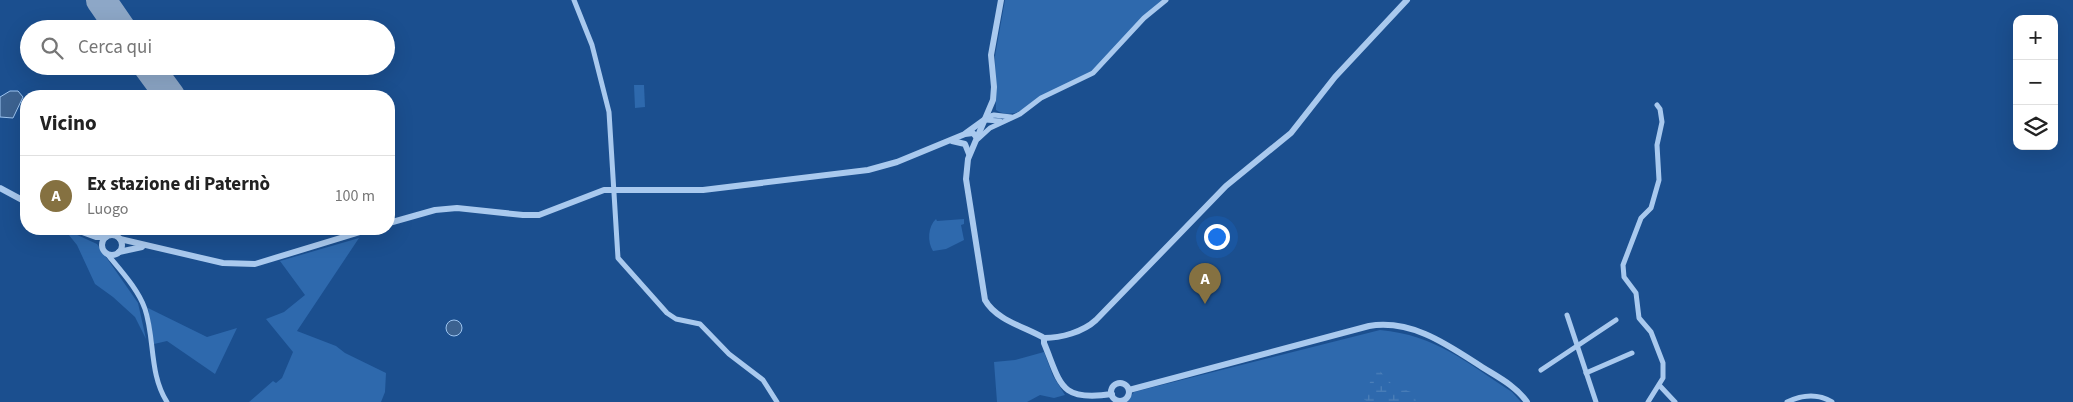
<!DOCTYPE html>
<html lang="it">
<head>
<meta charset="utf-8">
<style>
  body { margin:0; font-family:"Source Sans 3",sans-serif; background:#f6f6f6; color:#222 }
  .controls { position:absolute; right:15px; top:15px; display:grid; overflow:hidden; border-radius:10px; box-shadow:0 5px 20px #0002 }
  .controls button { width:45px; height:45px; display:grid; place-items:center; padding:0; border:0; border-bottom:1px solid #e0e0e0; background:#fff; color:#222; font:25px sans-serif }
  .you { position:absolute; left:1216px; top:236px; width:18px; height:18px; margin:-12px; border:4px solid #fff; border-radius:50%; background:#1a73e8; box-shadow:0 0 0 8px #1a73e833 }
  .badge { display:grid; place-items:center; width:32px; height:32px; border-radius:50%; background:#857141; color:#fff; font-size:16px; font-weight:700 }
  .pin { position:absolute; translate:-50% -41px; filter:drop-shadow(0 1px 2px #0008) }
  .pin::after { content:''; position:absolute; top:26px; width:18px; height:15px; background:inherit; clip-path:polygon(0 0,100% 0,50% 100%) }
  .list { margin:0; padding:0; list-style:none }
  h2 { display:flex; justify-content:space-between; align-items:center; height:65px; margin:0; padding:0 20px; font-size:21px }
  h2 small { font-size:16px; font-weight:400; color:#767676 }
  .list li { display:grid; grid-template-columns:32px 1fr auto; gap:15px; align-items:center; box-sizing:border-box; height:80px; padding:0 20px; border-top:1px solid #e0e0e0 }
  .list b { display:block; font-size:19px; white-space:nowrap }
  .list p { margin:0; font-size:16px; white-space:nowrap; color:#767676 }
  .list em { font-size:16px; font-style:normal; color:#767676 }
  .icon { flex:none; width:28px; height:28px; fill:none; stroke:currentColor; stroke-width:2; stroke-linecap:round; stroke-linejoin:round }
  .map { position:relative; flex:none; width:2073px; height:402px; overflow:hidden }
  .search { position:absolute; background:#fff; box-shadow:0 5px 20px #0002; left:20px; top:20px; width:375px; height:55px; display:flex; align-items:center; gap:12px; box-sizing:border-box; padding:0 18px; border-radius:28px; color:#767676; font-size:19px }
  .panel { position:absolute; background:#fff; box-shadow:0 5px 20px #0002; left:20px; top:90px; width:375px; height:145px; border-radius:20px }
  .map>svg:first-child { display:block }
  .grass { fill:#2e69ad }
  .wetland { fill:url(#wetland-marsh) }
  .water { fill:#3c6290; stroke:#9cc4f0 }
  .lines { fill:none; stroke-linecap:round; stroke-linejoin:round }
  .runway { stroke:#8da7c7; stroke-width:30 }
  .minor { stroke:#a9c9ee; stroke-width:5 }
  .tertiary { stroke:#a9c9ee; stroke-width:6 }
</style>
</head>
<body>
<div class="map">
<svg width="2073" height="402" viewBox="0 0 2073 402">
  <defs>
    <pattern id="wetland-marsh" width="20" height="14" patternUnits="userSpaceOnUse" patternTransform="scale(1.25)"><rect width="20" height="14" fill="#2e69ad"/><path d="M1 5h8M5 5V1M11 12h8M15 12V8" fill="none" stroke="#4d80b9"/></pattern>
  </defs>
  <rect width="100%" height="100%" fill="#1b4f8f"/>
  <g class="grass">
    <path d="M86,0h30l20,29h-29z"/>
    <path d="M1005,0h158l-71,72 -74,40c-6,2 -15,3 -22,-2l-1,-54z"/>
    <path d="M134,66h30l21,30h-30z"/>
    <path d="M634,85h10l1,22 -10,1z"/>
    <path d="M936,219l1,2 27,-2v5l-3,1 3,15 -18,9 -13,2c-6,-9 -5,-25 3,-32z"/>
    <path d="M64,229l33,15 41,59 8,36 -11,-22 -22,-20 -18,-13 -18,-39z"/>
    <path d="M359,238l-62,93 39,15 9,7 41,20 -1,19 -4,10h-132l24,-21 3,2 6,-5 11,-26 -27,-33 18,-7 21,-17 -25,-34z"/>
    <path d="M148,308l59,29 30,-9 -22,46 -48,-33 -13,3z"/>
    <path d="M1380,330c56,5 87,33 132,62l9,10h-395l8,-10z"/>
    <path d="M1044,352l9,24 12,19 -11,3 -14,-3 -13,7h-30l-3,-40 21,-2z"/>
  </g>
  <path class="wetland" d="M1378,369l20,22 7,-1 9,3 2,9h-48l-6,-4v-4l4,-2 9,-22z"/>
  <g class="water">
    <path d="M10,91h8l5,6 -10,21 -13,-1v-20z"/>
    <circle cx="454" cy="328" r="8"/>
  </g>
  <g class="lines">
    <g class="runway">
      <path d="M101,0l20,29"/>
      <path d="M148,66l22,30"/>
    </g>
    <g class="minor">
      <path d="M574,0l18,45 17,67 9,146 49,55 9,6 24,5 29,30 34,26 14,22"/>
      <path d="M987,117l7,-2 17,2"/>
      <path d="M985,120l15,1"/>
      <path d="M978,139l12,-11 30,-14 21,-16 52,-25 51,-55 22,-18"/>
      <path d="M108,255c13,16 30,34 37,54 10,30 4,65 22,93"/>
      <path d="M1567,315l29,87"/>
      <path d="M1541,370l75,-50"/>
      <path d="M1586,373l46,-20"/>
      <path d="M1660,386l15,16"/>
      <path d="M1648,402l15,-24v-15l-12,-31 -12,-14 -3,-25 -12,-16 -1,-12 18,-47 10,-10 8,-28 -2,-35 5,-23 -2,-13 -3,-4"/>
      <path d="M1787,402c15,-7 30,-9 45,0"/>
    </g>
    <g class="tertiary">
      <path d="M1001,0l-10,55 3,32 -1,13 -25,59 -2,20 19,121c11,20 40,27 59,38 17,0 39,-6 52,-18l130,-134 65,-53 44,-56 72,-77"/>
      <path d="M966,133l18,-13"/>
      <path d="M952,141l13,3 4,10"/>
      <path d="M0,188l26,14"/>
      <path d="M389,223l46,-13 22,-2 66,7h16l65,-25h99l165,-20 29,-8 68,-28 8,-1 4,5"/>
      <path d="M74,229l22,8h10"/>
      <circle cx="112" cy="245" r="10"/>
      <path d="M120,239l103,24 32,1 115,-35"/>
      <path d="M119,252l23,-5"/>
      <path d="M1044,338v5c17,41 15,59 68,51"/>
      <circle cx="1120" cy="392" r="9"/>
      <path d="M1129,390l240,-64c43,-7 79,19 113,41 16,10 34,19 45,35"/>
    </g>
  </g>
</svg>
<div class="controls">
<button>+</button>
<button>−</button>
<button><svg class="icon" aria-label="layers" viewBox="0 0 24 24"><path d="M12 4l9 5-9 5-9-5zM3 14l9 5 9-5"/></svg></button>
</div>
<div class="you"></div>
<div class="pin badge" style="left:1205px;top:304px">A</div>
<div class="search"><svg class="icon" aria-label="search" viewBox="0 0 24 24"><circle cx="10" cy="10" r="6"/><path d="M15 15l6 6"/></svg>Cerca qui</div>
<section class="panel">
<h2>Vicino<small></small></h2>
<ul class="list">
<li><span class="badge">A</span><div><b>Ex stazione di Paternò</b><p>Luogo</p></div><em>100 m</em></li>
</ul>
</section>
</div>
</body>
</html>
